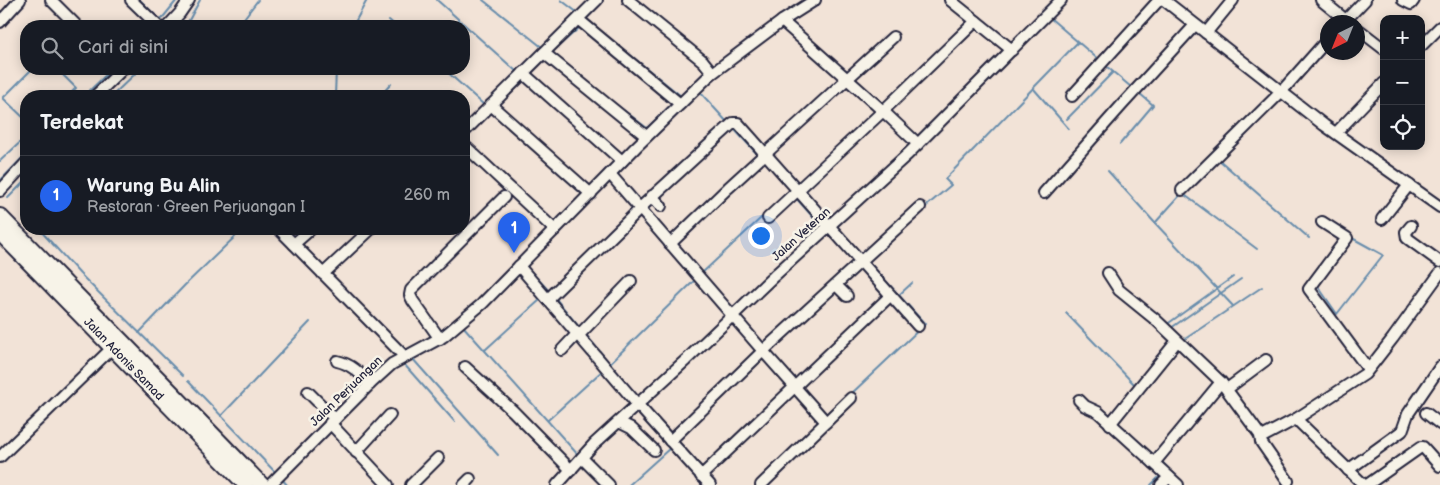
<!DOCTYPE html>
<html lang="id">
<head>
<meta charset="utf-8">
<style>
  body { margin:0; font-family:"Balsamiq Sans",sans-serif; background:#242831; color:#f1f3f6 }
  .controls { position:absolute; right:15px; top:15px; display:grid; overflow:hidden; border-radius:10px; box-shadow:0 2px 12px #0003 }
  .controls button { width:45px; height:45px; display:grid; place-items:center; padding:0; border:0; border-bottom:1px solid #363941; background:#171b24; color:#f1f3f6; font:25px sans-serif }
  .compass { position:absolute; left:1320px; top:15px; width:45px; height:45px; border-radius:50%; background:#171b24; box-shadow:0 2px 12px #0003; rotate:223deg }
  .you { position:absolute; left:760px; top:235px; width:18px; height:18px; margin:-12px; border:4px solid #fff; border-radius:50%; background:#1a73e8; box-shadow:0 0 0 8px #1a73e833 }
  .badge { display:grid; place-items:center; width:32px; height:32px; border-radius:50%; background:#2563eb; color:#fff; font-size:16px; font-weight:700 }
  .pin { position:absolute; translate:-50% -41px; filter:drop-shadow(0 1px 2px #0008) }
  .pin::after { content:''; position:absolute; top:26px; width:18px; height:15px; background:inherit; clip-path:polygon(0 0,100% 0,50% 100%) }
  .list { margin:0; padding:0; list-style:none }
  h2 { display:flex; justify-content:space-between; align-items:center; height:65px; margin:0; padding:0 20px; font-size:21px }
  h2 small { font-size:16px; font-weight:400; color:#9ea1a6 }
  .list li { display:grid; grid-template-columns:32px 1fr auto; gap:15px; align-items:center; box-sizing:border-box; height:80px; padding:0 20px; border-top:1px solid #363941 }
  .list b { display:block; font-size:19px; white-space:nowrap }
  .list p { margin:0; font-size:16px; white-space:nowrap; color:#9ea1a6 }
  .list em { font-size:16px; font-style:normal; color:#9ea1a6 }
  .icon { flex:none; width:28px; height:28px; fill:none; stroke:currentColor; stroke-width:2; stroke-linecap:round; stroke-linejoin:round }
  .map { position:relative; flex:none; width:1440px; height:485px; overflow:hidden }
  .search { position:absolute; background:#171b24; box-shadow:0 2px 12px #0003; left:20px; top:20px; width:450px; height:55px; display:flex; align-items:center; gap:12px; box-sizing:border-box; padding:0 18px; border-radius:20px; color:#9ea1a6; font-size:19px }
  .panel { position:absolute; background:#171b24; box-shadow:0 2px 12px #0003; left:20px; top:90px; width:450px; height:145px; border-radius:20px }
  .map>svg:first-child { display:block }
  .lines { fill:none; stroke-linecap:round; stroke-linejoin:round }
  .stream { stroke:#688dac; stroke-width:2 }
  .minor-casing { stroke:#22223b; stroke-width:14 }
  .highway-casing { stroke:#22223b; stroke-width:18 }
  .minor { stroke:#f7f3e8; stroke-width:10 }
  .highway { stroke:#f7f3e8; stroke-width:14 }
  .labels { text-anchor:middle; stroke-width:5; stroke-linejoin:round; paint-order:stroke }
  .street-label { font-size:12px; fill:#22223b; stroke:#f7f3e8 }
</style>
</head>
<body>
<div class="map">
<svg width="1440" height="485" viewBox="0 0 1440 485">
  <rect width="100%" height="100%" fill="#f2e3d7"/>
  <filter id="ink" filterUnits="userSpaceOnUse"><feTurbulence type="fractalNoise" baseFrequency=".02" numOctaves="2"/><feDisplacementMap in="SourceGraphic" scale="10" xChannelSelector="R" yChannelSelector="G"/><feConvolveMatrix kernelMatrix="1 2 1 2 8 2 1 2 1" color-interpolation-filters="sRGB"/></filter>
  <g filter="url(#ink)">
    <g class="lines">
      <g class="stream">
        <path d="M140,0l16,16"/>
        <path d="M437,0l80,72"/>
        <path d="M483,0l60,48"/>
        <path d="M561,0l17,13"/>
        <path d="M1162,5l26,20"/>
        <path d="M1050,18l49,42"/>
        <path d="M389,20l7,6"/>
        <path d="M160,21l17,-21"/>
        <path d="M790,21l19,17"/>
        <path d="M183,26l5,-4 12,-22"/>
        <path d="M238,26l20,-26"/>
        <path d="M353,26l14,-26"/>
        <path d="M1195,31l43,33"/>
        <path d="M603,33l78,63 -1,1"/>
        <path d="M999,33l14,11"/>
        <path d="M551,53l28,-25"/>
        <path d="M523,66l5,-4"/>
        <path d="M1106,66l25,21"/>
        <path d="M57,69l19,19 -8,8"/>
        <path d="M444,69l40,36"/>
        <path d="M531,73l13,-13"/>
        <path d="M1033,88l36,41"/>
        <path d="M699,91l28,31"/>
        <path d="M601,93l46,35 25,-24"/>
        <path d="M84,96l28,-27"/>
        <path d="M112,96l28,-27"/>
        <path d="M335,96l1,-27"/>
        <path d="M380,96l11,-12"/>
        <path d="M499,105l25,-26"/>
        <path d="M1320,116l15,10"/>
        <path d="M1067,119l46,-47"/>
        <path d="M26,120l-23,-22 29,-29"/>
        <path d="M734,129l24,26"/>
        <path d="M718,130l9,-8"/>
        <path d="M1344,133l21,15"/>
        <path d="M466,138l26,-27"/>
        <path d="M593,142l22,20"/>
        <path d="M1120,144l33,-39 -14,-12"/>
        <path d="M536,152l46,42"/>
        <path d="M1374,154l49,35"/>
        <path d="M1218,159l91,79"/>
        <path d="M0,161l26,-24"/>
        <path d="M623,167l23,-23"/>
        <path d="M1108,171l47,52"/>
        <path d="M0,181l26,-27"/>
        <path d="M797,184l21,-19"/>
        <path d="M8,198l18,-18"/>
        <path d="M796,198l24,27 -6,8"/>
        <path d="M923,209l28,-24 -6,-6 133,-137"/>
        <path d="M836,226l70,-64"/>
        <path d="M39,229l41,45 103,102"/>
        <path d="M843,233l18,21"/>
        <path d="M525,265l25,27"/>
        <path d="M701,274l89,-83"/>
        <path d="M1317,285l20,29 46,-59 -31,-17 -2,2"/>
        <path d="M899,295l13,-12"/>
        <path d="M556,299l23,28"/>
        <path d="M1233,306l-78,-83 27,-30 75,56"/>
        <path d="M879,313l13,-12"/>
        <path d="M1066,313l69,72"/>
        <path d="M465,325l-2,1 116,130"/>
        <path d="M1166,325l67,-48"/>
        <path d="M1171,328l70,-49"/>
        <path d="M139,333l46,-48 58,-56"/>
        <path d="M586,335l52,62"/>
        <path d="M1182,341l80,-54"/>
        <path d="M485,350l56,-51"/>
        <path d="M770,352l7,-7"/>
        <path d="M412,358l86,97"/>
        <path d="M403,363l52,59"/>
        <path d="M608,365l86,-84"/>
        <path d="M188,381l89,93"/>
        <path d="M850,395l75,-71 -58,-64"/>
        <path d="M221,416l89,-94"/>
        <path d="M548,420l55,-50"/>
        <path d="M1119,425l35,30"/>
        <path d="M1162,462l6,6"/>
        <path d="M282,479l5,6"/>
        <path d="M564,485l19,-22"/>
        <path d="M629,485l41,-37"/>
        <path d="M1151,485l9,-9"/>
      </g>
      <defs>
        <g id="minor">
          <path d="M51,0l26,26"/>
          <path d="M131,0l27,26"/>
          <path d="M950,0l62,50"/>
          <path d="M1164,0l160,125 116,82"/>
          <path d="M1321,0l27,22"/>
          <path d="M1403,0l8,4 3,-4"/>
          <path d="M579,20l101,84"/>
          <path d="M782,21l101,90 35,33"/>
          <path d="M0,22l20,-22"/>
          <path d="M1344,22l21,-22"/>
          <path d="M168,26l12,-13 9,-13"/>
          <path d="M1358,29l26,20"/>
          <path d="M1206,33l27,-33"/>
          <path d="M1421,46l19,-19"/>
          <path d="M544,53l102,83"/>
          <path d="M523,73l99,88"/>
          <path d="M710,75l72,-54 33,-21"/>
          <path d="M95,96l28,-27"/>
          <path d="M1072,96l87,-96"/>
          <path d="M491,105l100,89"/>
          <path d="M464,132l133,-132"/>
          <path d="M1336,133l48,-50"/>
          <path d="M464,145l91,85"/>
          <path d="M610,174l153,177 63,71"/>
          <path d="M1182,190l99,-98 47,-53"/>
          <path d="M0,191l26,-28"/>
          <path d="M1044,193l77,-87 74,-81"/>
          <path d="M652,196l9,10"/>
          <path d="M640,208l93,-85h5l180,203"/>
          <path d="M768,218l115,-107 93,-90"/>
          <path d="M1382,219l27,-34"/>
          <path d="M1322,222l25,16 -38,51 59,80"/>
          <path d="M1411,226l-5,6 1,6 33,24"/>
          <path d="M279,229l125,127"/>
          <path d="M294,244l17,-15"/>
          <path d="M670,244l58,-56 165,-151"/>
          <path d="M519,266l119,139 72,80"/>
          <path d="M1108,273l11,17 37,30 65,62 39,53 4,1 32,-17 69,-45 28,-36 47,-65"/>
          <path d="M323,274l48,-45"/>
          <path d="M836,285l11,11"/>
          <path d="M548,299l92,-90"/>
          <path d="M579,335l52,-54"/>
          <path d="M440,339l-27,-38 -3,-6 1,-5 93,-93"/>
          <path d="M562,350l16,-17"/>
          <path d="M337,361c14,3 23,12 33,23"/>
          <path d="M465,367l48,44 58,59"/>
          <path d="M1227,389l39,-29"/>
          <path d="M308,392l27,27"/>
          <path d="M1079,400l6,6 13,6 80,73"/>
          <path d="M1426,413l14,11"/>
          <path d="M1296,419l68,66"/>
          <path d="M619,422l12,6 23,22"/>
          <path d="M330,423l58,62"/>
          <path d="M1110,424l67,-83"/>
          <path d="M1260,435l1,7 27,39"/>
          <path d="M670,441l93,-90 157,-144"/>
          <path d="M356,452l34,-37"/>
          <path d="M0,457l113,-110"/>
          <path d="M582,458l27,27"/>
          <path d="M1154,463l67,-81"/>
          <path d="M1348,470l54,-39 6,-17 32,-47"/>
          <path d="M701,476l189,-180"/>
          <path d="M270,485l100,-101 22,-20 52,-28 38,-32 154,-157 74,-72 1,-4 -8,-10 -75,-61"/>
          <path d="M411,485l27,-27"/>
          <path d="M464,485l6,-6"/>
          <path d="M557,485l37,-41 92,-84 88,-84 134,-122 153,-154"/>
          <path d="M761,485l90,-87"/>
          <path d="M1161,485l8,-8"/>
          <path d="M1367,485l54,-38h2l17,19"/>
        </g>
        <g id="highway">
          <path d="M0,216l262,269"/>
          <path d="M0,233l246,252"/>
        </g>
      </defs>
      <use href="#minor" class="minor-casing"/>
      <use href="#highway" class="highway-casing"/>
      <use href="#minor" class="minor"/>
      <use href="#highway" class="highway"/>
    </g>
  </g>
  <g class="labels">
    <g class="street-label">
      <text transform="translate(801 234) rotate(-42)" y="4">Jalan Veteran</text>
      <text transform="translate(124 359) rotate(46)" y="4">Jalan Adonis Samad</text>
      <text transform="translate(346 391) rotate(-44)" y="4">Jalan Perjuangan</text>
    </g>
  </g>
</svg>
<div class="controls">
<button>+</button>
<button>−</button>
<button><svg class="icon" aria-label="locate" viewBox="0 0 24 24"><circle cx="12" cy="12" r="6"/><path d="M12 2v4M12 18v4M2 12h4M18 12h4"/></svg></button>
</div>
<svg class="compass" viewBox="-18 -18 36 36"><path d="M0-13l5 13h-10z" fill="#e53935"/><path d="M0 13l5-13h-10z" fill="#9ea1a6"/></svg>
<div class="you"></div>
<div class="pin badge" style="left:514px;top:253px">1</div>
<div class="search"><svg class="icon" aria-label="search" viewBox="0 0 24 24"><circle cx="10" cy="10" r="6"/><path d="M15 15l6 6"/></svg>Cari di sini</div>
<section class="panel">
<h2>Terdekat<small></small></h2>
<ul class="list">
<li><span class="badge">1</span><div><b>Warung Bu Alin</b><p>Restoran · Green Perjuangan I</p></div><em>260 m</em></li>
</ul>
</section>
</div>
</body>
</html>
